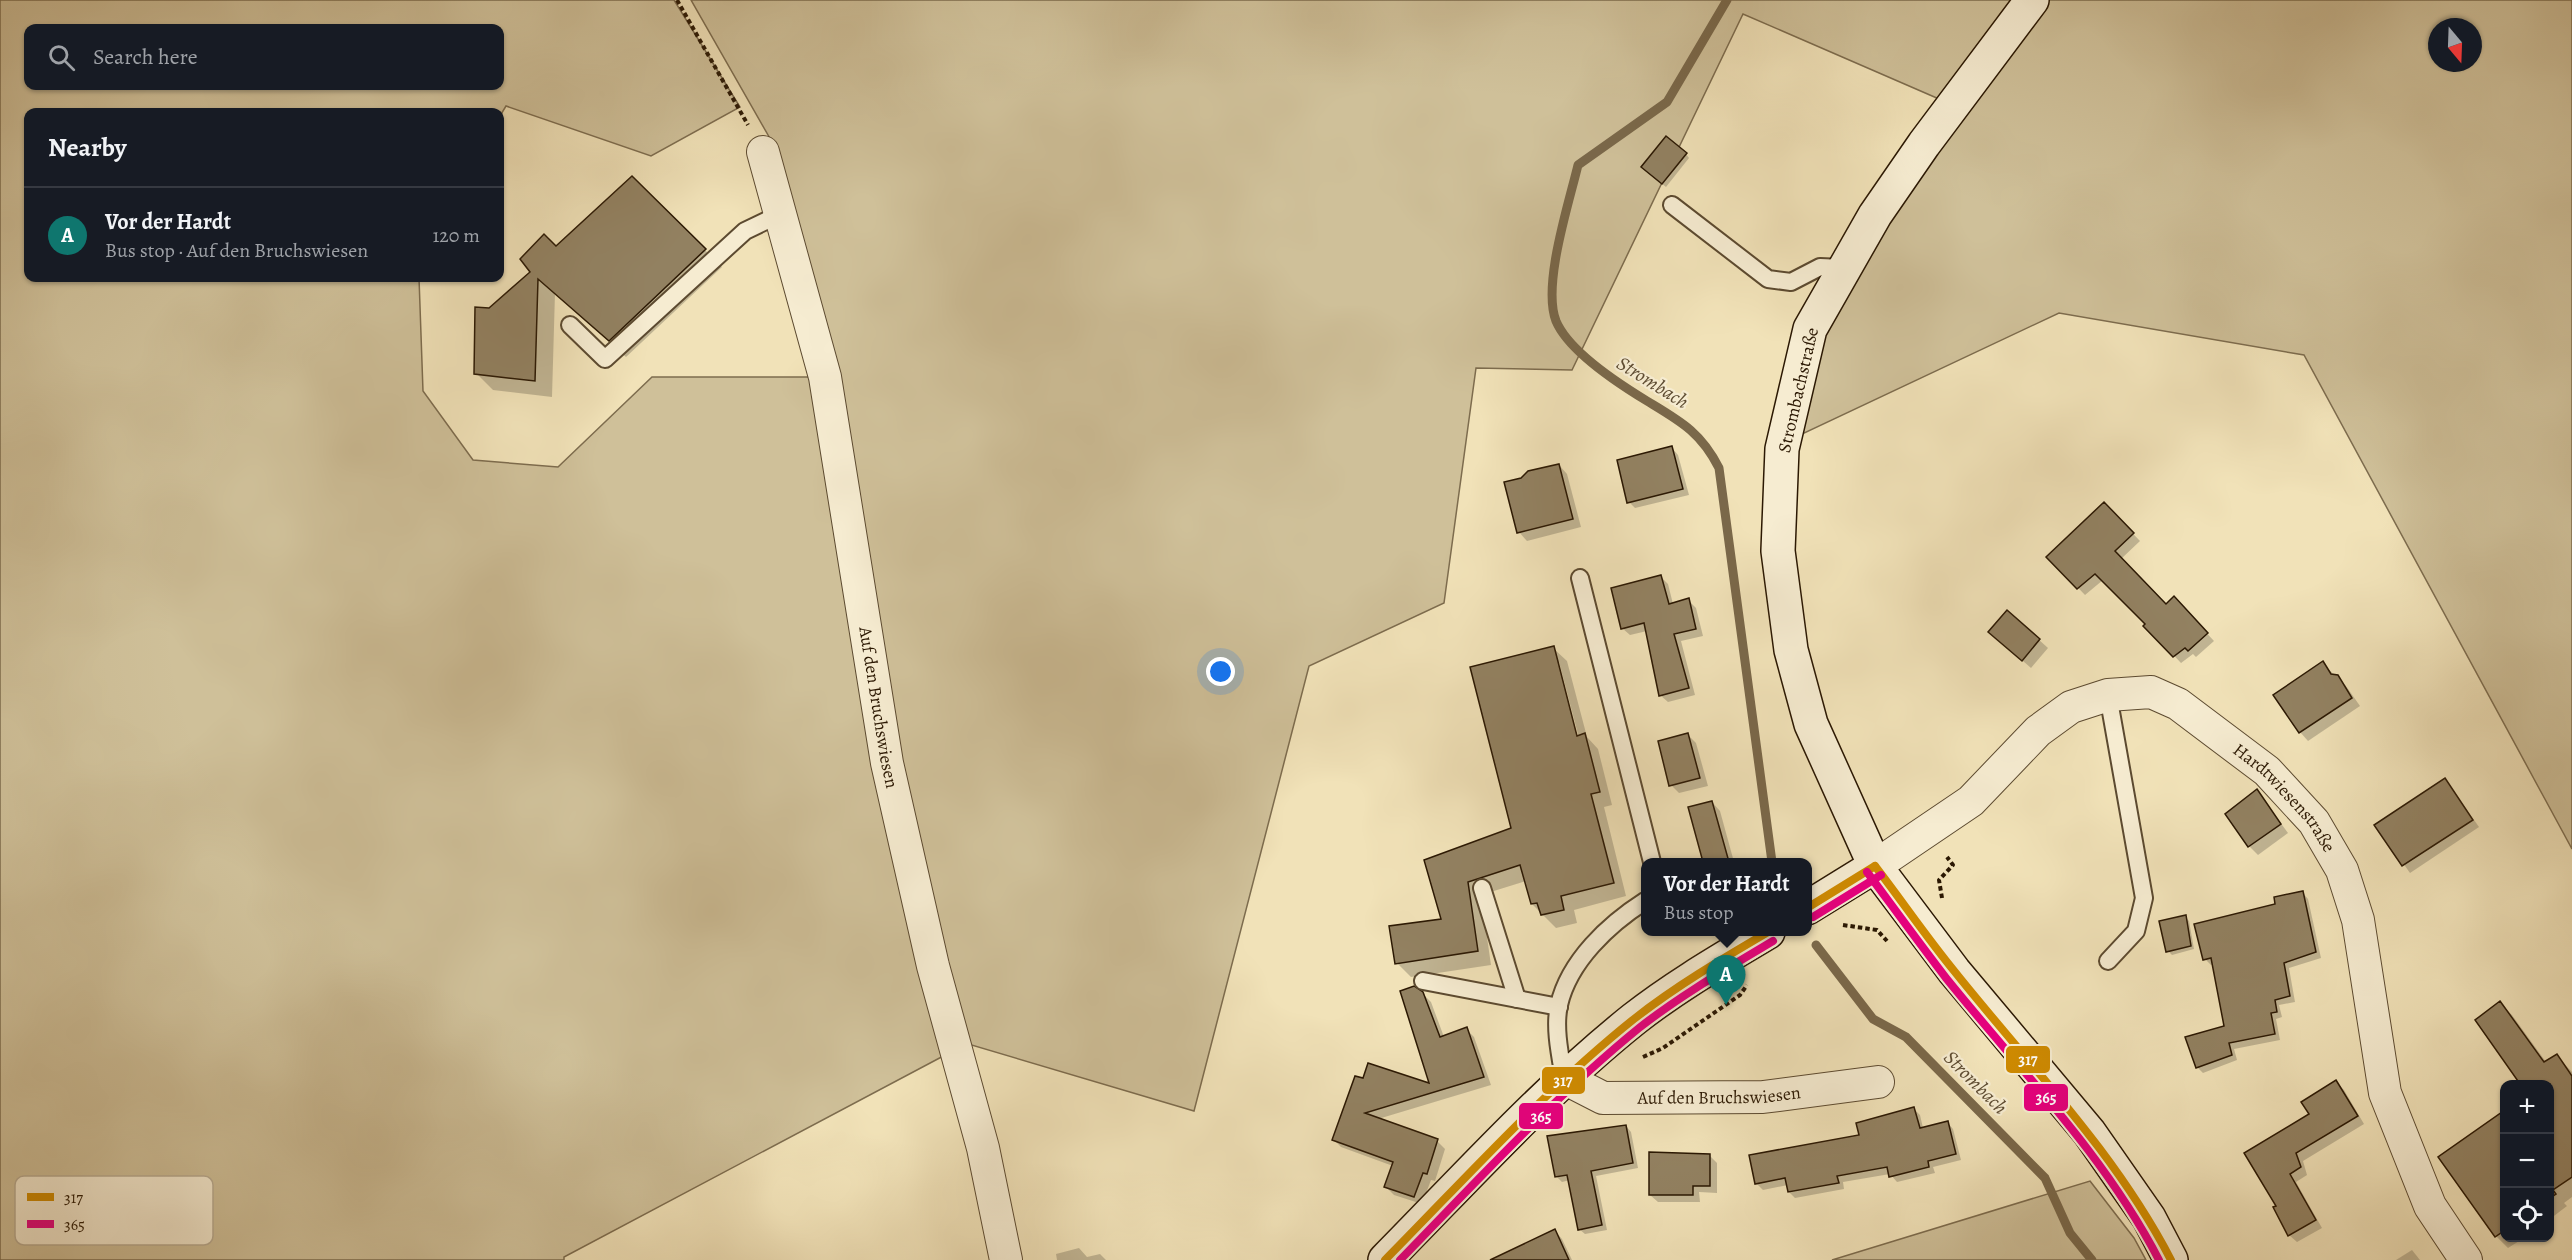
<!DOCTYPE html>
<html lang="en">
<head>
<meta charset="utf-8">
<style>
  body { margin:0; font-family:Alegreya,serif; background:#20242c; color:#f1f3f6 }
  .controls { position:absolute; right:18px; bottom:18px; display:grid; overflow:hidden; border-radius:12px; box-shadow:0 2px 4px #0004 }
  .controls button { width:54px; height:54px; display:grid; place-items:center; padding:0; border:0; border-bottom:2px solid #363941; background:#171b24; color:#f1f3f6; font:30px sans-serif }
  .compass { position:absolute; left:2428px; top:18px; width:54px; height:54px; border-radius:50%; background:#171b24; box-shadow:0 2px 4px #0004; rotate:161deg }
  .you { position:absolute; left:1221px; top:672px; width:21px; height:21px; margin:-15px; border:4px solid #fff; border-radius:50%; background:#1a73e8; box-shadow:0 0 0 9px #1a73e833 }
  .badge { display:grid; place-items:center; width:39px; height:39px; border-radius:50%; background:#0f766e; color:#fff; font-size:20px; font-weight:700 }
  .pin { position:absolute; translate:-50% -50px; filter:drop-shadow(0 2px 3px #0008) }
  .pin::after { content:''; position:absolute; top:32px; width:21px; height:18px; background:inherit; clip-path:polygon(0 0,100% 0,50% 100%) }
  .popup { position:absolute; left:1641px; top:858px; width:171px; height:78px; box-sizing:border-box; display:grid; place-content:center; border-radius:12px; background:#171b24; filter:drop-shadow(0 2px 4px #0005); font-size:20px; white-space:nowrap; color:#9ea1a6 }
  .popup b { font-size:22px; color:#f1f3f6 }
  .popup::after { content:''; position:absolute; left:50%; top:100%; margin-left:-12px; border:12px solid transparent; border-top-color:#171b24 }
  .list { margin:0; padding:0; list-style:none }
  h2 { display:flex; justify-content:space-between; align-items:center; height:78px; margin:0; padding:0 24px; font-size:26px }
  h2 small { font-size:20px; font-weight:400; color:#9ea1a6 }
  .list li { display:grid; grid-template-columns:39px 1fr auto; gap:18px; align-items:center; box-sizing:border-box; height:96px; padding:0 24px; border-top:2px solid #363941 }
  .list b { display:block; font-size:22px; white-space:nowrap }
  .list p { margin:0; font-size:20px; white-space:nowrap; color:#9ea1a6 }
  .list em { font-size:20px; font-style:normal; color:#9ea1a6 }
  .icon { flex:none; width:33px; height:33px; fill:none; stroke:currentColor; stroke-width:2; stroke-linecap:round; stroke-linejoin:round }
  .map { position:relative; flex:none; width:2572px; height:1260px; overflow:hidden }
  .search { position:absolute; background:#171b24; box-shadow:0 2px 4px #0004; left:24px; top:24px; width:480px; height:66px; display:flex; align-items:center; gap:15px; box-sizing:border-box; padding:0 21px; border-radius:12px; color:#9ea1a6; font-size:22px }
  .panel { position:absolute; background:#171b24; box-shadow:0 2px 4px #0004; left:24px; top:108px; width:480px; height:174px; border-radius:12px }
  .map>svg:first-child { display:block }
  .green { fill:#cfc099; stroke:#7d6c4e; stroke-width:1.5; fill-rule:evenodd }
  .shadow { fill:#0003; fill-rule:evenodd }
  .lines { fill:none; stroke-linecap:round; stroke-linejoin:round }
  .stream { stroke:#7a684a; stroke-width:9 }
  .building { fill:#928161; stroke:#2b1803; stroke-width:1.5 }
  .lane-casing { stroke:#5c4a30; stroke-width:20 }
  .street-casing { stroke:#5c4a30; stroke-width:34 }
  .secondary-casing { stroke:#2b1803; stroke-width:36 }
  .path { stroke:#2b1803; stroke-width:4; stroke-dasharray:4.5 3; stroke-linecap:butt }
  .lane { stroke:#f6ecd1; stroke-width:16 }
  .street { stroke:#f6ecd1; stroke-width:32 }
  .secondary { stroke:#f6ecd1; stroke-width:33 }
  .bus-1-casing { stroke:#f6ecd1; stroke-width:12 }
  .bus-2-casing { stroke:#f6ecd1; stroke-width:12 }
  .bus-1 { stroke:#ce8a01; stroke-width:8 }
  .bus-2 { stroke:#e5007d; stroke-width:8 }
  .labels { text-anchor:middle; stroke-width:4.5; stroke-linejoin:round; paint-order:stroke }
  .street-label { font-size:18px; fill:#2b1803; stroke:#f6ecd1 }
  .water-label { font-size:20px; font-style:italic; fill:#5f4d33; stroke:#f6ecd1 }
  .key { fill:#f6ecd1; stroke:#b9ac93; stroke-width:1.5 }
  .key-label { font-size:16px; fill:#2b1803 }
  .line-badge { stroke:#f6ecd1; stroke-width:2 }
  .badge-label { font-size:16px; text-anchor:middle; font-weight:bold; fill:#fff }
</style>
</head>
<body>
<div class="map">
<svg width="2572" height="1260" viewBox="0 0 2572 1260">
  <rect width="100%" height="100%" fill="#f1e2b8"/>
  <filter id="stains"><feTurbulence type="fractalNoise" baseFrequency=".00333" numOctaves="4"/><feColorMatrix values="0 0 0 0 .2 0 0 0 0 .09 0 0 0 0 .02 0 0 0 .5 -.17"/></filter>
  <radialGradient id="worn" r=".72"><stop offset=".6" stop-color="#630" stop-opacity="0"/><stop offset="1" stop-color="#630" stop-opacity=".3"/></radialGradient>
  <g class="green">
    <path d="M0,0h674l66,107 -89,49 -145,-50 -6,10v-4h-472v166h391l4,113 50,69 85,7 94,-90h169l128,676 -385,204v3h-564zM28,28h472v58h-472z"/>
    <path d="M691,0h1331l-76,102 -203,-88 -171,356 -96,-2 -32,235 -135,63 -115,445 -226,-67 -27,-84 -169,-818z"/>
    <path d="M2046,0h526v849l-268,-494 -245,-42 -261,123 24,-108 56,-104zM2437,27h36v36h-36z"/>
    <path d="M2090,1181l44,57 12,22h-314z"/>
  </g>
  <g class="shadow">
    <path d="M1686,154l3,4 -23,29 -20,-16z"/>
    <path d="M632,178l90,89 -96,90 -71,-64 -3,104 -59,-7 -17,-17 13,-63z"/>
    <path d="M1672,448l6,7 11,40 -54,13 -6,-6z"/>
    <path d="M1559,465l8,9 14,53 -54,14 -8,-9z"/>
    <path d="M2104,504l36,37 -19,18 45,47 8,-8 40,43 -18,16 -3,-3 -12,9 -78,-83 -18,15 -37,-38z"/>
    <path d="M1661,577l7,7 5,20 15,-4 8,8 7,28 -22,5 14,54 -27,7 -8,-7 -13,-64 -17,4 -8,-7z"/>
    <path d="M2008,612l40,36 -17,20 -32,-28z"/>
    <path d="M1553,648l14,13 20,76 11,12 14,56 -8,2 22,89 -52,14 3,13 -21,5 -24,-24 -6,-23 -45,14 10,70 -80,12 -14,-14 46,-43 -17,-59 87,-32zM1556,662h3l21,80 -3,1z"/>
    <path d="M2322,663l24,23 14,20 -52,35 -8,-9z"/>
    <path d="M1687,734l9,9 12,43 -29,7 -8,-8z"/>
    <path d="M2445,779l34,48 -69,46 -34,-48z"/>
    <path d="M2257,791l31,42 -30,22 -9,-9z"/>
    <path d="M1712,802l8,9 14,51h-29l-15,-54z"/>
    <path d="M2303,893l5,6 13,59 -32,10 6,34 -16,3 3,12 -6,2 4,21 -46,9 3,11 -34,13 -6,-6 28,-40 -11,-63 -3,1 -6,-6 72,-54z"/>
    <path d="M2185,917l4,4 5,28 -22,6 -4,-4z"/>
    <path d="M1422,993l9,9 13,35 22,-8 8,8 17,48 -113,34 59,22 8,8 -10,32 -4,-1 -9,24 -28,-9 -8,-8 7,-21 -52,-19 -8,-8 23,-61 75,7z"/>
    <path d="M2500,1003l12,12 34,47 11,-6 15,16v125l-8,6 3,3 -17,13v-135h-28l-45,-64z"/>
    <path d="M2336,1082l8,8 20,34 -61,37 4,14 -11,7 26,46 -25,14 -8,-7 -11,-28 -32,-53 65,-39z"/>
    <path d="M1914,1109l6,6 3,13 24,-6 6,7 8,31 -28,7 2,6 -38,9 -7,-8 -47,8 1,7 -49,9 -6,-6 -1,-7 -25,5 -7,-7 105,-46z"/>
    <path d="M2504,1112v126h20l-16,10 -12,-12 -56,-79z"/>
    <path d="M1626,1126l5,6 7,36 -42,8 11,54 -22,4 -6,-5 -9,-49 -8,2 -6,-6z"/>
    <path d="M1709,1155l8,8v30l-18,-1 1,10h-42l-8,-7z"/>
    <path d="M1555,1231l7,8 10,21h-78z"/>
    <path d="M1079,1248l8,9 13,-3 6,6h-49l-1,-6z"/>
    <path d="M2412,1250l8,10h-24z"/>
  </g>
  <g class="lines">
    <g class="stream">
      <path d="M1727,0l-60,102 -89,63c-9,38 -36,120 -22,156 13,31 63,63 91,80 33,20 54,31 72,67l53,394"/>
      <path d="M1816,945l57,74 33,18 139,141 25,55 22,27"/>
    </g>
  </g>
  <g class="building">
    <path d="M1666,136l21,17 -25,31 -21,-17z"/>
    <path d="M632,176l74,73 -97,92 -71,-62 -3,102 -61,-7 1,-67 14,1 41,-36 -10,-13 24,-25 12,12z"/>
    <path d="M1672,446l11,43 -56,14 -10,-43z"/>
    <path d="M1559,464l14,55 -56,14 -13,-51 17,-4 7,-7z"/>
    <path d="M2104,502l30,31 -19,18 51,53 8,-8 34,37 -20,18 -3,-3 -12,9 -30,-31 2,-2 -50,-50 -18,15 -31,-32z"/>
    <path d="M1661,575l8,29 20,-6 7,31 -22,5 15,54 -30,8 -15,-73 -23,6 -10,-41z"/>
    <path d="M2007,610l33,29 -18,22 -34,-29z"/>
    <path d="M1554,646l23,90 8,-3 15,59 -9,2 23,89 -53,13 3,14 -23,5 -4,-12 -6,1 -11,-39 -52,17 10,69 -83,13 -6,-38 52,-7 -17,-59 87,-32 -41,-161z"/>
    <path d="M2323,661l8,13 7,1 14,23 -53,35 -26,-38z"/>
    <path d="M1688,733l12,45 -31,8 -11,-45z"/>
    <path d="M2445,778l28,42 -71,46 -28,-41z"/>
    <path d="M2257,789l24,35 -33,23 -23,-33z"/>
    <path d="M1712,801l17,61h-26l-15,-55z"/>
    <path d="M2303,891l13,61 -32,11 6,33 -15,4 2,12 -6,1 4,21 -46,9 3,12 -36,13 -11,-31 39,-11 -13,-68 -8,2 -9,-36 81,-20 -1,-7z"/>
    <path d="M2186,915l5,31 -25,6 -7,-31z"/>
    <path d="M1414,986l9,6 17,45 27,-10 17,50 -119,36 73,26 -11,35 -4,-1 -9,24 -30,-10 9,-25 -61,-22 23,-64 8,2 5,-15 61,20 -29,-92z"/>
    <path d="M2500,1001l44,61 13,-8 15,22v101l-19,13 3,4 -6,4v-114h-30l-45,-64z"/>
    <path d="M2336,1080l22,36 -62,37 5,14 -11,7 26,46 -28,16 -15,-29 3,-1 -32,-53 65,-39 -8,-12z"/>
    <path d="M1914,1107l6,21 28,-7 8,33 -28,7 1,6 -40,10 -2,-10 -50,9 2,7 -51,9 -3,-14 -30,6 -6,-29 110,-20 -3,-12z"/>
    <path d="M2505,1110v120l-10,7 -57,-80z"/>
    <path d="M1626,1125l7,38 -42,8 11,54 -24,5 -11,-55 -12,2 -8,-41z"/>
    <path d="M1649,1152l61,2v32h-17v9h-44z"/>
    <path d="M1555,1229l14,31h-79z"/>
  </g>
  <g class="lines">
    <defs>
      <g id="lane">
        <path d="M1672,205l96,74 23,3 29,-15 23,1"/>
        <path d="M570,325l35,34 140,-128 35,-17"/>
        <path d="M1580,578l72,284"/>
        <path d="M1482,888l35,111"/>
        <path d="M2108,961l28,-30 8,-33 -36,-203"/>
        <path d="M1423,981l136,26"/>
        <path d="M1564,1078c-4,-23 -10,-51 -5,-73 10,-44 50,-81 86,-104"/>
      </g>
      <g id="street">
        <path id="s1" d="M763,152l62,225 62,386 46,203 50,182 23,112"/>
        <path id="s2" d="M1875,866l96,-65 67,-70 33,-24 37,-12 43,-3 27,12 89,67 47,51 28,48 16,50 27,173 45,113 36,54"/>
        <path id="s3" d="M1564,1078l39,20 160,-1 115,-15"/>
      </g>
      <g id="secondary">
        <path d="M2032,0l-108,144 -49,71 -65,114 -28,120 -4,102 13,99 20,74 64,142 79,105 135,161 60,86 22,42"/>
        <path d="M1807,908l68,-42"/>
        <path d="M1385,1260c81,-82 159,-169 249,-241 42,-33 89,-60 134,-87"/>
      </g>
    </defs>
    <use href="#lane" class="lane-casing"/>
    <use href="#street" class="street-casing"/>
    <use href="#secondary" class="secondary-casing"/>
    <g class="path">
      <path d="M677,0l71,125"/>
      <path d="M1942,898l-3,-18 14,-15 -6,-8"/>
      <path d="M1843,925l34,5 10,11"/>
      <path d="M1643,1057l20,-9 77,-53 7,-10"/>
    </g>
    <use href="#lane" class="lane"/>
    <use href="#street" class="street"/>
    <use href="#secondary" class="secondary"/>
    <defs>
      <g id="bus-1">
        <path d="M1875,866c27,35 52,72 80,106 75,94 160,180 216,288"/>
        <path d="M1807,908l68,-42"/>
        <path d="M1385,1260c81,-82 159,-169 249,-241 42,-33 88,-60 134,-87"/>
      </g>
      <g id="bus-2">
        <path d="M1867,872c26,35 52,71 79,106 74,92 158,176 213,282"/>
        <path d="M1813,917l68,-42"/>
        <path d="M1400,1260c77,-79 153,-162 239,-232 42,-33 89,-60 134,-87"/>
      </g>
    </defs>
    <use href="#bus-1" class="bus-1-casing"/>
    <use href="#bus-2" class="bus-2-casing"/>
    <use href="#bus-1" class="bus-1"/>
    <use href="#bus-2" class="bus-2"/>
  </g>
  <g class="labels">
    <g class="street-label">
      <text transform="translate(1798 390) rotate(-77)" y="6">Strombachstraße</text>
      <text dy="6" stroke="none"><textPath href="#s1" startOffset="568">Auf den Bruchswiesen</textPath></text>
      <text dy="6" stroke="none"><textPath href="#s2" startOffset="508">Hardtwiesenstraße</textPath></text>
      <text dy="6" stroke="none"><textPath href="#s3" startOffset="160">Auf den Bruchswiesen</textPath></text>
    </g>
    <g class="water-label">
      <text transform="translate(1653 382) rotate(32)" y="7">Strombach</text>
      <text transform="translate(1976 1082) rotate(45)" y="7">Strombach</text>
    </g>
  </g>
  <rect x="15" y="1176" width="198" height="69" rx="9" class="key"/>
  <rect x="27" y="1193" width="27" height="8" fill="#ce8a01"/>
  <rect x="27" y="1220" width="27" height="8" fill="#e5007d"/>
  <g class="key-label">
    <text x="64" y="1203">317</text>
    <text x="64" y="1230">365</text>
  </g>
  <g class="line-badge">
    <rect x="2005" y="1045" width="46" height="29" rx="6" fill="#ce8a01"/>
    <rect x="1541" y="1066" width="45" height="29" rx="6" fill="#ce8a01"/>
    <rect x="2023" y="1083" width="46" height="29" rx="6" fill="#e5007d"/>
    <rect x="1518" y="1102" width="46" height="28" rx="6" fill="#e5007d"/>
  </g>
  <g class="badge-label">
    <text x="2028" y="1065">317</text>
    <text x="1563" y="1086">317</text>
    <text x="2046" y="1103">365</text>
    <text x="1541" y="1122">365</text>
  </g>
  <rect width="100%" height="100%" filter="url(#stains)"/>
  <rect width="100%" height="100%" fill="url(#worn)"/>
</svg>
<div class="controls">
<button>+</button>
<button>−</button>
<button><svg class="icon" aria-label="locate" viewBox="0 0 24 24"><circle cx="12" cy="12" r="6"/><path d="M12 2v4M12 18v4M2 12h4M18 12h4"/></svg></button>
</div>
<svg class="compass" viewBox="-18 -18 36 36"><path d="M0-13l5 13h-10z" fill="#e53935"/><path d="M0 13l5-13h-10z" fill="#9ea1a6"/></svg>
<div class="you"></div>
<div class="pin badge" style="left:1726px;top:1005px">A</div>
<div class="popup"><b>Vor der Hardt</b>Bus stop</div>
<div class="search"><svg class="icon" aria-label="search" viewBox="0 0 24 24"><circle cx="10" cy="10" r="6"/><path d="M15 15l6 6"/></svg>Search here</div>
<section class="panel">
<h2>Nearby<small></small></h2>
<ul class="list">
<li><span class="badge">A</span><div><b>Vor der Hardt</b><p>Bus stop · Auf den Bruchswiesen</p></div><em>120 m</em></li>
</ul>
</section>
</div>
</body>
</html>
